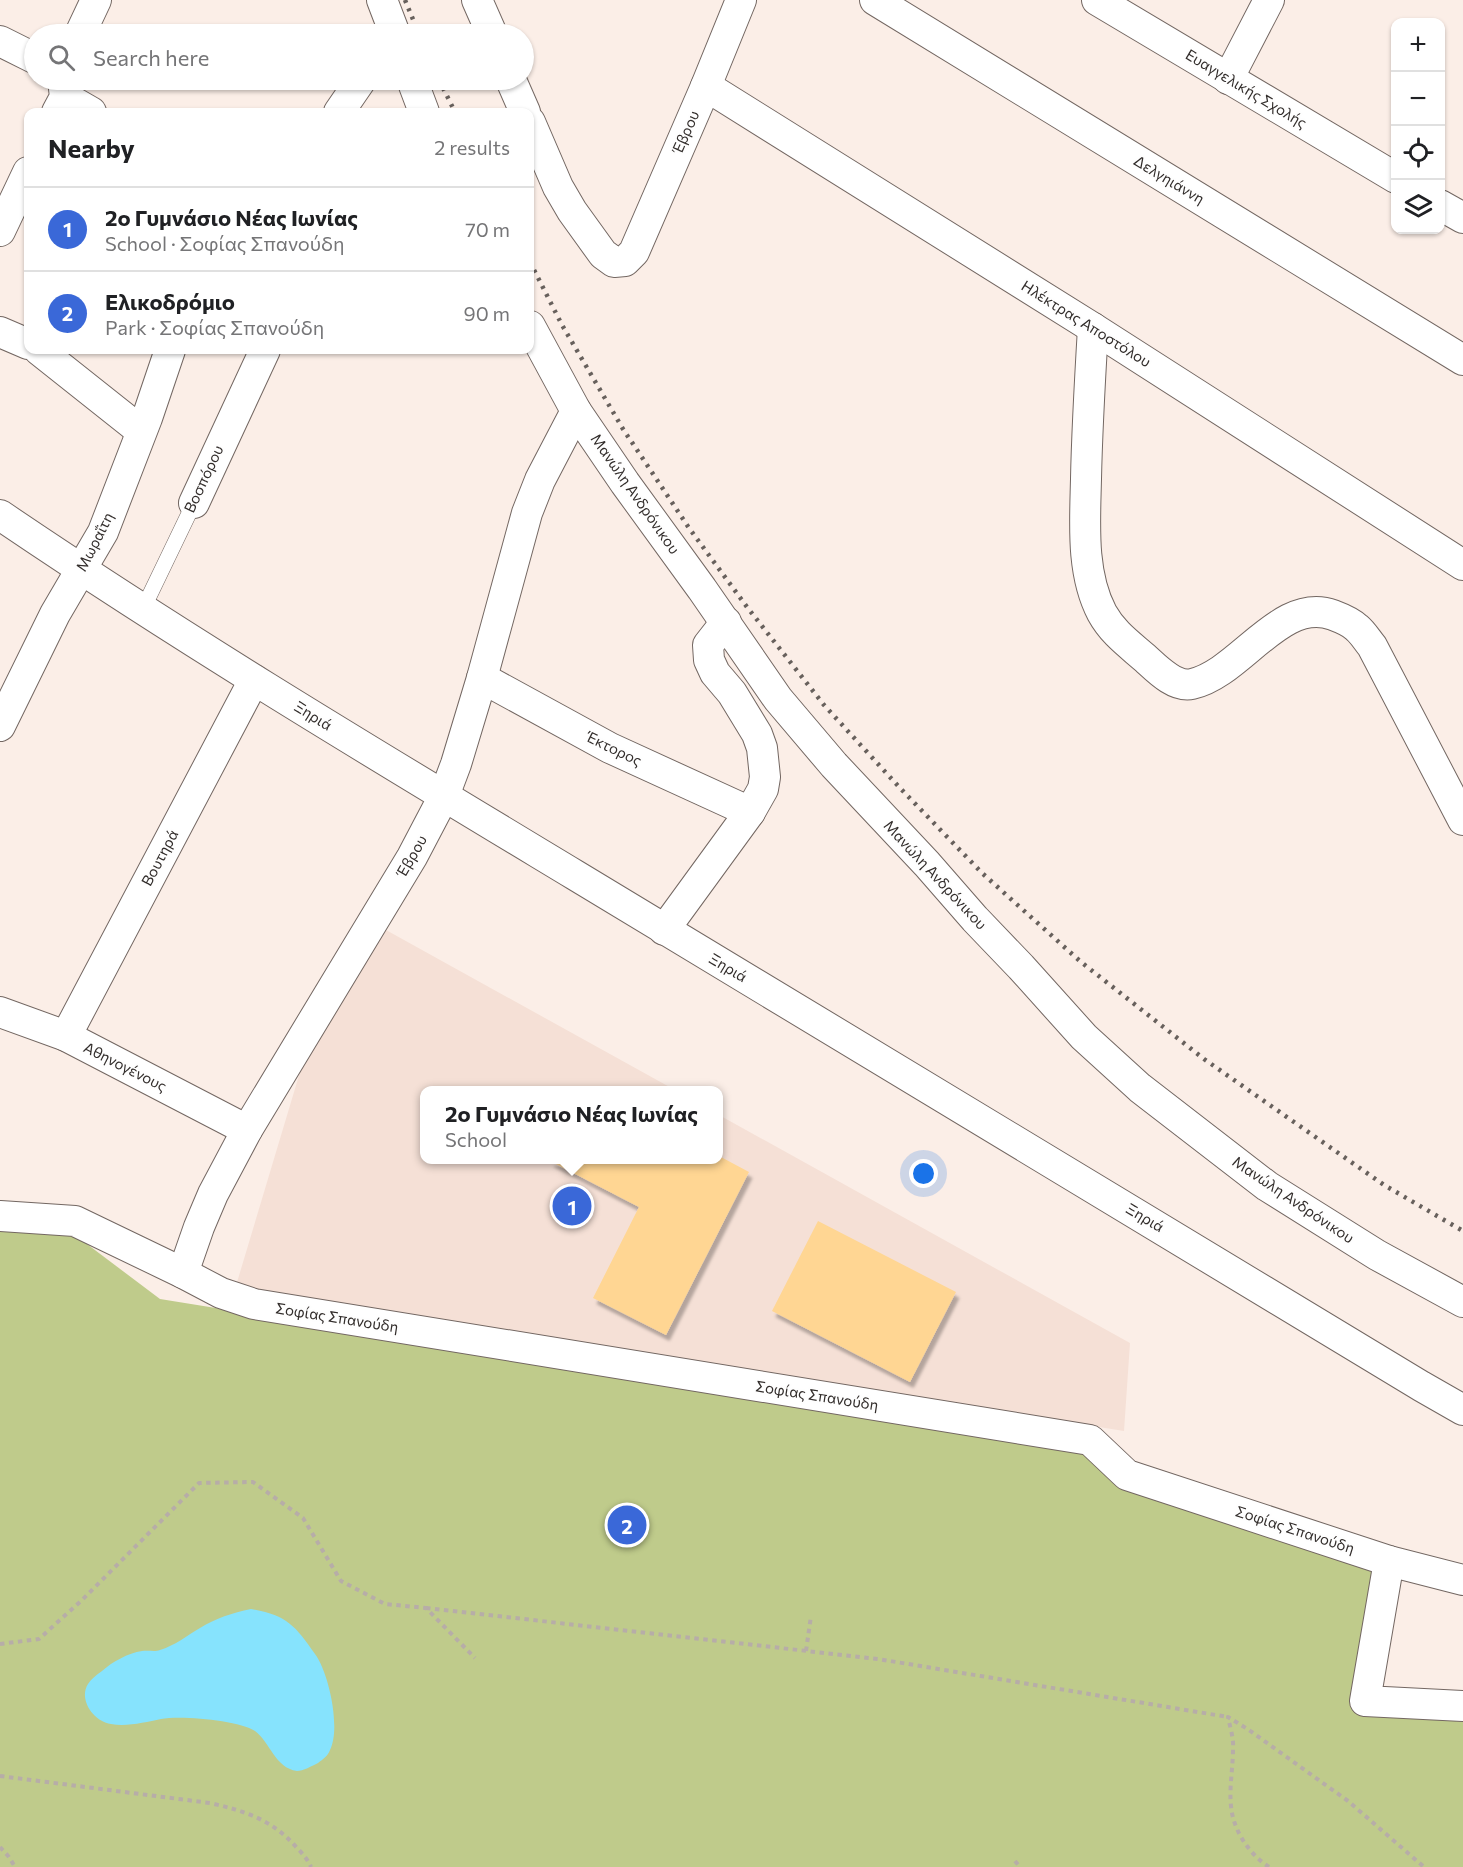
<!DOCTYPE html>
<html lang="en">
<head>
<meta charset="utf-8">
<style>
  body { margin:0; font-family:Commissioner,sans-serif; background:#f6f6f6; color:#202124 }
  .controls { position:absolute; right:18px; top:18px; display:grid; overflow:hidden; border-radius:12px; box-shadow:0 2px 4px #0004 }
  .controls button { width:54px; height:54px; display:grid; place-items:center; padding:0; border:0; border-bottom:2px solid #e0e0e0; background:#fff; color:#202124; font:30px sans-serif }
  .you { position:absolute; left:924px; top:1174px; width:21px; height:21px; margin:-15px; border:4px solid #fff; border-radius:50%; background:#1a73e8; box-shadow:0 0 0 9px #1a73e833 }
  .badge { display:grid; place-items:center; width:39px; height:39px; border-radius:50%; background:#3a68d8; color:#fff; font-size:20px; font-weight:700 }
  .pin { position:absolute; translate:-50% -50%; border:3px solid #fff; box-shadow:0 2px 6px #0006 }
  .popup { position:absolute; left:420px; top:1086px; width:303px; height:78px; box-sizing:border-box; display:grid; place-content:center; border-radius:12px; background:#fff; filter:drop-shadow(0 2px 4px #0005); font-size:20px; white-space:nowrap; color:#757577 }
  .popup b { font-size:22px; color:#202124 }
  .popup::after { content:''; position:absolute; left:50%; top:100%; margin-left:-12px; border:12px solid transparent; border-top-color:#fff }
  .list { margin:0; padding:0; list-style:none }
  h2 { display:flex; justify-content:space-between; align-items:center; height:78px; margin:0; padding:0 24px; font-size:26px }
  h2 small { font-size:20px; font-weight:400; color:#757577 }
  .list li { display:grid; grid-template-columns:39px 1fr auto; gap:18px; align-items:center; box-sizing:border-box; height:84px; padding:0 24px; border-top:2px solid #e0e0e0 }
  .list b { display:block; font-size:22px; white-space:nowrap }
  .list p { margin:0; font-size:20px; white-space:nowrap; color:#757577 }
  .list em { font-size:20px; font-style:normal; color:#757577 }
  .icon { flex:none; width:33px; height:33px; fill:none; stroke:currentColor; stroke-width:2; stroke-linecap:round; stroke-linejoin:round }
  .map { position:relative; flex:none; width:1463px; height:1867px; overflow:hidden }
  .search { position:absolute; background:#fff; box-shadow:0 2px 4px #0004; left:24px; top:24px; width:510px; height:66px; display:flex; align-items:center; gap:15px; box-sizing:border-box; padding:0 21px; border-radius:33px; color:#757577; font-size:22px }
  .panel { position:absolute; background:#fff; box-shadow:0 2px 4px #0004; left:24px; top:108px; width:510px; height:246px; border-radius:12px }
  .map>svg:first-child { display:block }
  .built { fill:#f5e0d6 }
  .green { fill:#bfcb8b }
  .water { fill:#86e3fd }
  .building { fill:#ffd693; filter:url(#shadow) }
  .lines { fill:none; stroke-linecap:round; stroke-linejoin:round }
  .service-casing { stroke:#736762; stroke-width:16 }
  .minor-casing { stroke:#736762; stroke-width:32 }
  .path { stroke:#b7ada8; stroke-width:4; stroke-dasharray:4.5 4.5; stroke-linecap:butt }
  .service { stroke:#fff; stroke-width:15 }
  .minor { stroke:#fff; stroke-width:30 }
  .rail { stroke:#67605c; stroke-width:4.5; stroke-dasharray:3 6; stroke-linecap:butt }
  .labels { text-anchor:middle; stroke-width:4.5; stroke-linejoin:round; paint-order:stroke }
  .street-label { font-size:15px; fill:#322d2b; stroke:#fefefe }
</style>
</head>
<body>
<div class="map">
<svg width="1463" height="1867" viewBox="0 0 1463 1867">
  <defs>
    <filter id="shadow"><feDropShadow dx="3.5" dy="6" stdDeviation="1.5" flood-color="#0004"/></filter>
  </defs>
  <rect width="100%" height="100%" fill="#fbeee7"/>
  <path class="built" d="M386,930l289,160h-250v70h294v-45l411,228 -6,88 -889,-142 71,-237z"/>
  <path class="green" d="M0,1229l71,3 89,67 926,149 294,118 -20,143 103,13v145h-1463z"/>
  <path class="water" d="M251,1609c35,6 44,16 64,45 14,19 26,74 15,96 -2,6 -7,9 -12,13 -6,3 -15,8 -21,8 -22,-3 -27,-29 -42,-40 -16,-11 -75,-16 -94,-12 -15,3 -34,8 -50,5 -17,-2 -33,-24 -23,-40 3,-5 10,-10 14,-13 10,-9 26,-18 40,-20 6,-1 13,1 18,-1 14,-4 28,-15 40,-22 16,-10 32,-15 51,-19z"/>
  <g class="building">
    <path d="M719,1156l30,16 -83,163 -73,-37 46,-91 -89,-46 1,-1h168z"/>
    <path d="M818,1221l138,71 -46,90 -138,-71z"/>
  </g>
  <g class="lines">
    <defs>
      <path id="service" d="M143,609l51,-106"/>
      <g id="minor">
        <path d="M382,0l13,34"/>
        <path d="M477,0l15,34"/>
        <path d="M875,0l588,360"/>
        <path d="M1097,0l299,178"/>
        <path d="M80,34l16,-34"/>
        <path d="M0,41l34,17"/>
        <path d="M1228,79l41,-79"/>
        <path d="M412,80l12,32"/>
        <path d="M511,80l14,32"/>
        <path d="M706,86l387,242 370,237"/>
        <path d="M65,97l26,15"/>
        <path d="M57,112l8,-15 -2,-17"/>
        <path d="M339,112l22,-32"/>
        <path d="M530,122l28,65 14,24 31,43 11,8 11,-1 9,-9 72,-166 35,-86"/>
        <path d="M1440,205l23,13"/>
        <path d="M0,231l28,-59"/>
        <path d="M530,326l46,85 49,72 77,106 76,110 56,66 93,99 48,55 46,48 63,70 56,51 127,98 110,69 86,47"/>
        <path d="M1093,328c-3,50 -6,100 -7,151 -1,44 -5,94 16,134 11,20 27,31 44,46 11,10 29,29 46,25 49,-11 88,-88 141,-69 8,3 18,7 24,13 6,5 10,12 15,18l91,174"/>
        <path d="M0,332l28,12"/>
        <path d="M39,350l102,81"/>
        <path d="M194,503l71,-153"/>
        <path d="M0,515c187,127 381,243 575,360 281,171 564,340 846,511l42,24"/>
        <path d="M482,678l128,70 140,64"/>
        <path d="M0,726l55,-112 48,-82 44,-114 23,-68"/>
        <path d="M664,930l86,-118 13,-23 2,-12 -3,-29 -5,-14 -25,-41 -17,-20 -6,-13 -1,-15 18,-23"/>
        <path d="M0,1012l66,24 181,94"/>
        <path d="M66,1036l188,-356"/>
        <path d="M0,1216l75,5 108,52 38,20 33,11 836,136 37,35 262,86 -24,140 98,5"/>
        <path d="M183,1273l16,-46 14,-33 34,-64 165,-273 32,-61 12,-32 26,-86 45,-165 13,-33 36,-69"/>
        <path d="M1389,1561l74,19"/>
      </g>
    </defs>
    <use href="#service" class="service-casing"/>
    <use href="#minor" class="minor-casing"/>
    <g class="path">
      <path d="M426,1608l452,51 350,58"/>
      <path d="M0,1644l39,-5 43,-39 117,-117 54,-1 50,36 38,63 44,23 41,4 49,50"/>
      <path d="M806,1651l5,-35"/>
      <path d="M0,1776l210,27c35,8 63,17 87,45 6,6 11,12 14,19"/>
      <path d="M0,1847l9,10 6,10"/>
      <path d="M1015,1861l5,6"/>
      <path d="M1269,1867c-20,-13 -36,-37 -38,-61 -2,-19 2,-38 2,-57 1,-10 -3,-22 -5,-32l21,13 99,71 76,66"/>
    </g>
    <use href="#service" class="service"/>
    <use href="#minor" class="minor"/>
    <g class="rail">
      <path d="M405,0l14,34"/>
      <path d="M439,80l16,32"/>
      <path d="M530,262l32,63 61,104 66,99 58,79 77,98 76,83 82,85 99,89 123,97 180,126 79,46"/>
    </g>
  </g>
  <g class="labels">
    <g class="street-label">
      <text transform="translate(1246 89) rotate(31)" y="5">Ευαγγελικής Σχολής</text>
      <text transform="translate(686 132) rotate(-66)" y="5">Έβρου</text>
      <text transform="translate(1169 180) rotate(31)" y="5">Δελγηιάννη</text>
      <text transform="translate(1086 324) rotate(32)" y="5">Ηλέκτρας Αποστόλου</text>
      <text transform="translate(204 479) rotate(-65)" y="5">Βοσπόρου</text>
      <text transform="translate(635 494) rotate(55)" y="5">Μανώλη Ανδρόνικου</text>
      <text transform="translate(95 542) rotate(-63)" y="5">Μωραΐτη</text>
      <text transform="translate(313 716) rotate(32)" y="5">Ξηριά</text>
      <text transform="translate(614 749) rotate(26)" y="5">Έκτορος</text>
      <text transform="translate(412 856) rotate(-60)" y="5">Έβρου</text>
      <text transform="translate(160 858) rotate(-62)" y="5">Βουτηρά</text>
      <text transform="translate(935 875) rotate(47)" y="5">Μανώλη Ανδρόνικου</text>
      <text transform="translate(728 968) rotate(31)" y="5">Ξηριά</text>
      <text transform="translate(125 1067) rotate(27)" y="5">Αθηνογένους</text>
      <text transform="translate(1293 1200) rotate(34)" y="5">Μανώλη Ανδρόνικου</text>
      <text transform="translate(1145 1218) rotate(31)" y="5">Ξηριά</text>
      <text transform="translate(337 1318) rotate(9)" y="5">Σοφίας Σπανούδη</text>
      <text transform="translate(817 1396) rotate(9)" y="5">Σοφίας Σπανούδη</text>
      <text transform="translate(1295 1530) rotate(18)" y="5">Σοφίας Σπανούδη</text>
    </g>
  </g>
</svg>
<div class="controls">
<button>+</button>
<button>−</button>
<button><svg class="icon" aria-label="locate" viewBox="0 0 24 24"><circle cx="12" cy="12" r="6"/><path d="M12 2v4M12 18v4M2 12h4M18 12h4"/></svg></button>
<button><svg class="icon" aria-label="layers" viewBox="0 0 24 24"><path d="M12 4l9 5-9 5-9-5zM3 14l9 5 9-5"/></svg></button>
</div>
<div class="you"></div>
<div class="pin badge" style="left:572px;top:1206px">1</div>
<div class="popup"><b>2ο Γυμνάσιο Νέας Ιωνίας</b>School</div>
<div class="pin badge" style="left:627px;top:1525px">2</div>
<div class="search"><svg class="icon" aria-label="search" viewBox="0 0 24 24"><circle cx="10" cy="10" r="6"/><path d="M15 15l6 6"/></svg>Search here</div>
<section class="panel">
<h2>Nearby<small>2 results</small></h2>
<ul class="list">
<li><span class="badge">1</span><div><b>2ο Γυμνάσιο Νέας Ιωνίας</b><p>School · Σοφίας Σπανούδη</p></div><em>70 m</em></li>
<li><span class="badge">2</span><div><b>Ελικοδρόμιο</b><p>Park · Σοφίας Σπανούδη</p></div><em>90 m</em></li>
</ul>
</section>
</div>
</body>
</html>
